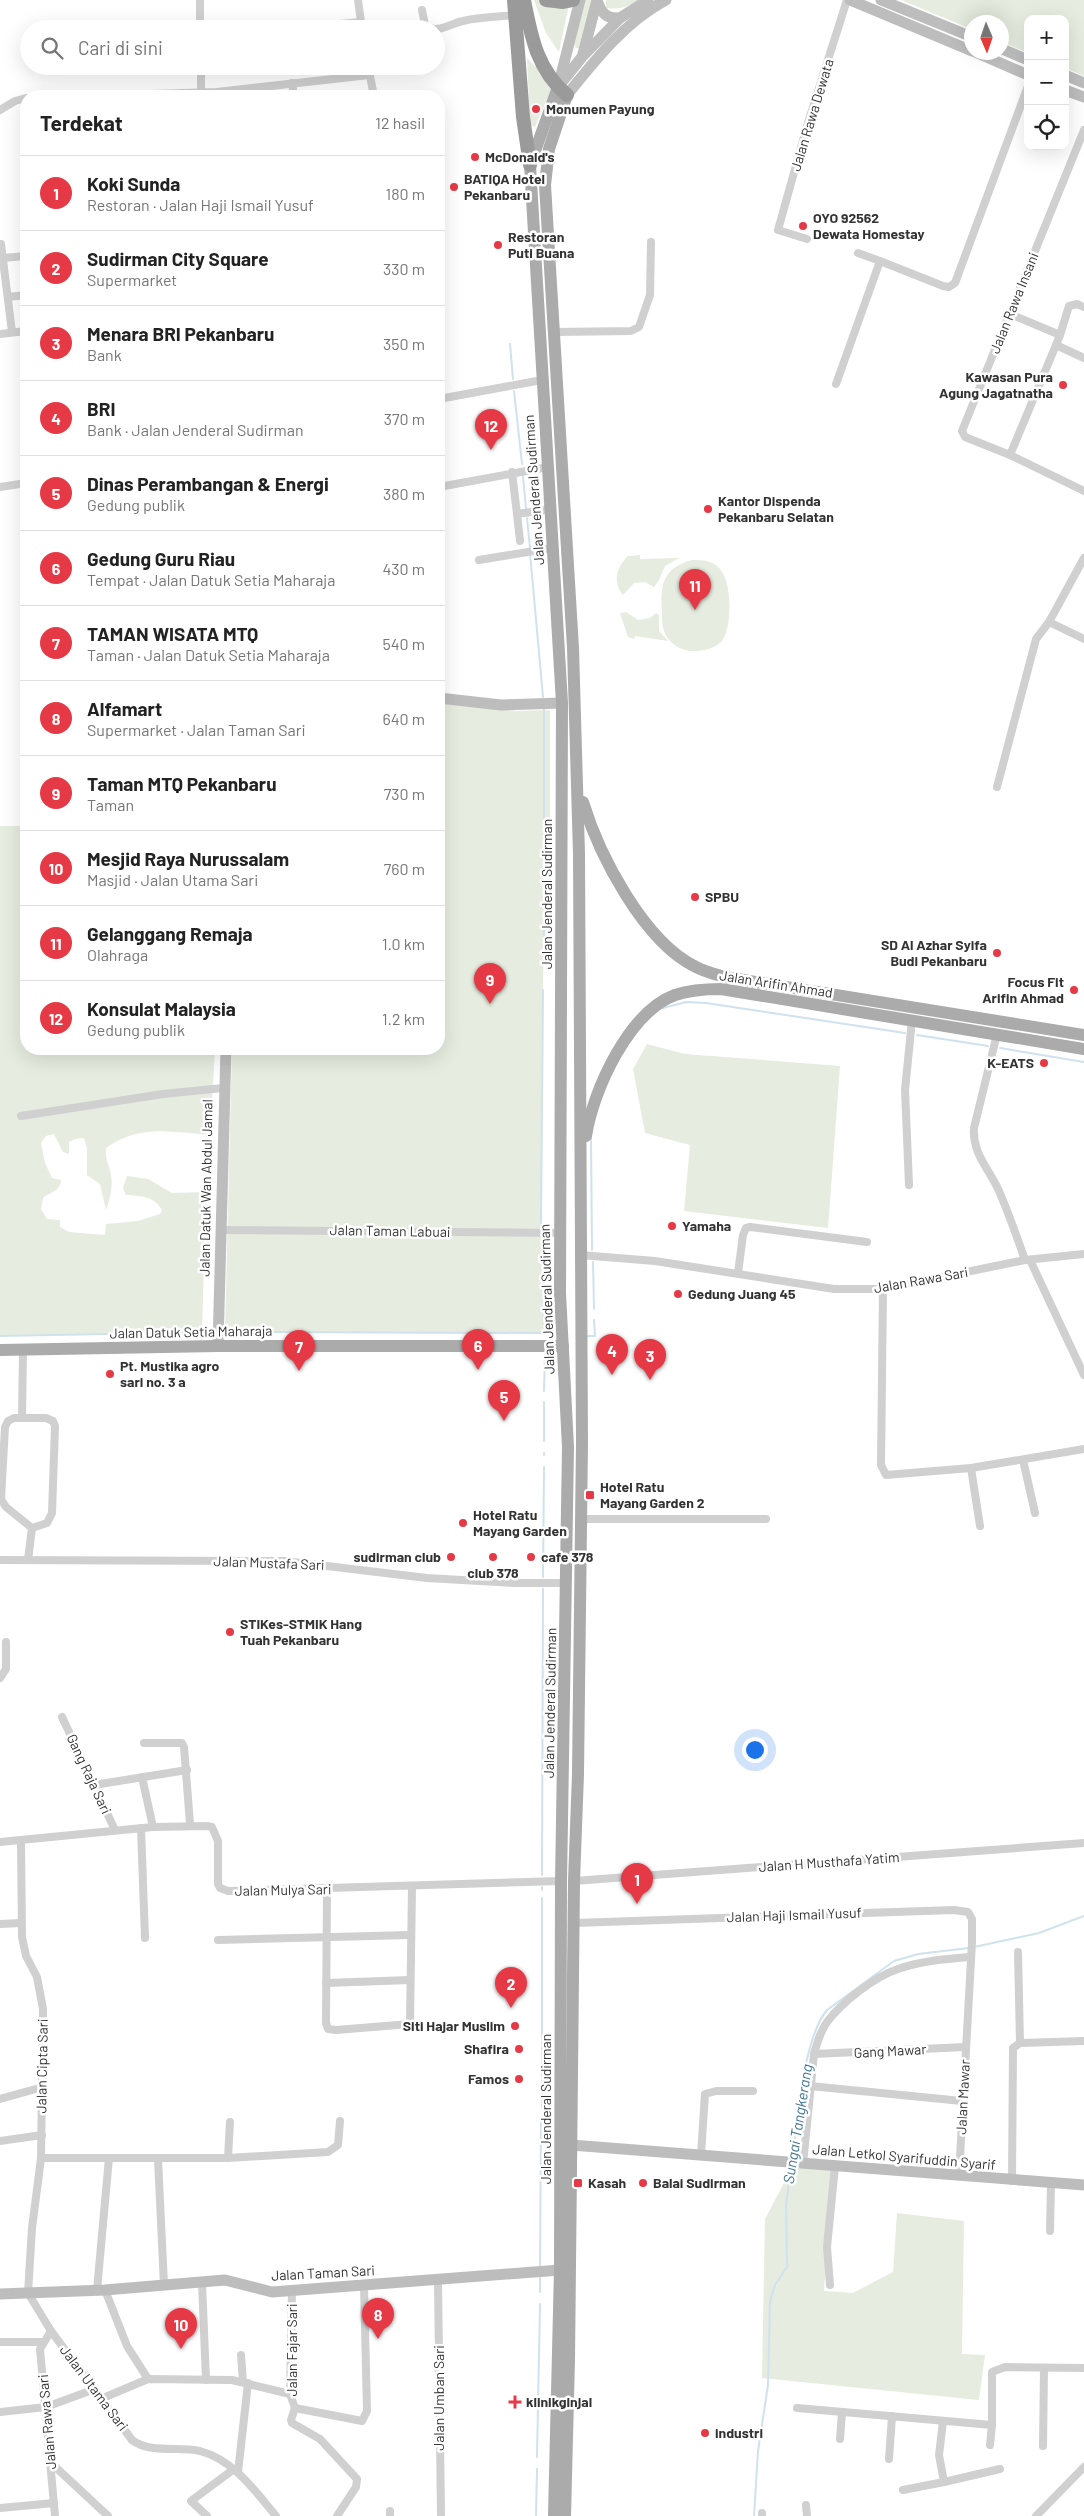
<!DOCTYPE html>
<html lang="id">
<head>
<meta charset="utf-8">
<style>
  body { margin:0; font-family:Barlow,sans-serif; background:#f2f2f2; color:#222 }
  .controls { position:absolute; right:15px; top:15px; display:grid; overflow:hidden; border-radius:10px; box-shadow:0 5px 20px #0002 }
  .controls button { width:45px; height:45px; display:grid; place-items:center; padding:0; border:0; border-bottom:1px solid #e0e0e0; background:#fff; color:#222; font:25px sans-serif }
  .compass { position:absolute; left:964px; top:15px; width:45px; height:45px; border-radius:50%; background:#fff; box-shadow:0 5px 20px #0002; rotate:178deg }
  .you { position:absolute; left:754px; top:1749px; width:18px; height:18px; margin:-12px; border:4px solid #fff; border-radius:50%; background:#1a73e8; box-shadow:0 0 0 8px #1a73e833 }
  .badge { display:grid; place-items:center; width:32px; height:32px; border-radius:50%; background:#e63946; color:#fff; font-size:16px; font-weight:700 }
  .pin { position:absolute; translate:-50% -41px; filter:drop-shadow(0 1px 2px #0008) }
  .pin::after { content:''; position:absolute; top:26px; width:18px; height:15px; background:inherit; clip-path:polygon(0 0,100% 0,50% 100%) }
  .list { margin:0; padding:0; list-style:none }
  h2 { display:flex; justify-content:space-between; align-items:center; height:65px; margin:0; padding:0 20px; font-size:21px }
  h2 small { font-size:16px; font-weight:400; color:#767676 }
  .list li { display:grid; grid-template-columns:32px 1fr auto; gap:15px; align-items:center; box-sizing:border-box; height:75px; padding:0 20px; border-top:1px solid #e0e0e0 }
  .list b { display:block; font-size:19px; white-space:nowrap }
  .list p { margin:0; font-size:16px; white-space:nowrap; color:#767676 }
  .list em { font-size:16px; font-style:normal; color:#767676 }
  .icon { flex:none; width:28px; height:28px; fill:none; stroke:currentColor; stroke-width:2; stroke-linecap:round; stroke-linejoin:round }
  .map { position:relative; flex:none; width:1084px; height:2516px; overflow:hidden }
  .search { position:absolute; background:#fff; box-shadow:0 5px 20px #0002; left:20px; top:20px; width:425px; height:55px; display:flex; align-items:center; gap:12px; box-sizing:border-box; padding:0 18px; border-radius:28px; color:#767676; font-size:19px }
  .panel { position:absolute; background:#fff; box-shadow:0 5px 20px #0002; left:20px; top:90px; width:425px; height:965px; border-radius:20px }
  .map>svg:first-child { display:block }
  .green { fill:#e6ecdf }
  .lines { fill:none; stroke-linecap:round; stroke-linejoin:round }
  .stream { stroke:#cfe2ee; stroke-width:2 }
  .street { stroke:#d0d0d0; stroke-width:8 }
  .secondary { stroke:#bdbdbd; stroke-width:11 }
  .primary { stroke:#ababab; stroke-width:12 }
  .highway { stroke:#9a9a9a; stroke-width:14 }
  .poi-dot { fill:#e63946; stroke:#fff; stroke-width:2 }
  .labels { text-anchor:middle; stroke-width:5; stroke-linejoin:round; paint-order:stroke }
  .poi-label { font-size:14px; font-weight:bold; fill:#333; stroke:#fff; text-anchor:start }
  .street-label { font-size:14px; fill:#333; stroke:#fff }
  .water-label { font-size:15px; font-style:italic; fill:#3f7597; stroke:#fff }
</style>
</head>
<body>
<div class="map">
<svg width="1084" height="2516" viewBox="0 0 1084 2516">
  <rect width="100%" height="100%" fill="#fff"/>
  <g class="green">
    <path d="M534,0h36l-11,52 -13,-19z"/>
    <path d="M584,0h8l-13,48h-3l-2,-4z"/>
    <path d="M606,0h33c-12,7 -20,10 -33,8z"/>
    <path d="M901,0h183v76l-19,-8v-49h-37v34l-26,-11v-20h-30l-1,7z"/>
    <path d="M527,58l26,27 -18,42 -5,-2z"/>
    <path d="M640,555v4l39,-1 -14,8 -6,14 -5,7 -9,-5 -11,1 -11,12c-11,-14 -6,-28 5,-39z"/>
    <path d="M692,560c11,0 20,0 28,9 12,13 13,60 1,73 -8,7 -15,8 -24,9 -12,1 -23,-4 -30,-14 -5,-8 -5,-16 -5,-25 -2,-28 1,-44 30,-52z"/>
    <path d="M626,612l12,8 12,-2 6,-5 3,2v16l9,10 -33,-5 -1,3 -6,-2 -8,-24z"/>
    <path d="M439,702l77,9 34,-1v189l-6,47 -2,73 -1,203 3,112 -319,-2 7,-283h207z"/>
    <path d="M0,826h26v223h189l-5,86c-39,-3 -71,-11 -104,13 -1,13 3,15 5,27 2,12 -1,24 -5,35l-6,-26 -13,-9v-27l-3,-10 -9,1 -6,3v12l-6,-2 -9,-18 -8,2 -5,7 4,20 7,15 9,2c0,11 -11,12 -18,18l-2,11 6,10 13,1v7l9,5 36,3 1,-11 32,-3 22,-7 2,-3c-6,-15 -22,-15 -36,-16l-3,-7 4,-12 21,3 24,14 34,-1 -4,140 -202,4z"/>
    <path d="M647,1044l38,10 155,12 -12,162 -144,-17 6,-66 -45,-12 -12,-64z"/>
    <path d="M793,2166l39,4 -8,121 29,2 40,-21 4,-59 67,8 -2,133 23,1 -6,45 -217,-22 3,-159z"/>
  </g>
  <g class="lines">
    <g class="stream">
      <path d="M510,344l3,35"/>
      <path d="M514,391l8,73"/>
      <path d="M523,476l3,33"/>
      <path d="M527,518l3,30"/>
      <path d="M530,553l13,144"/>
      <path d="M544,709v237"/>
      <path d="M663,1008l23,-6 20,1 199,30"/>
      <path d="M917,1035l71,11"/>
      <path d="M1000,1048l84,14"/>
      <path d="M591,1138l1,112"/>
      <path d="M541,1225l2,-235"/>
      <path d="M542,1236l2,98"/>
      <path d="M593,1262l1,47"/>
      <path d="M222,1332l328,1"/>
      <path d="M0,1336l215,-4"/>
      <path d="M587,1336h8l-1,-16"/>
      <path d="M544,1391l1,-37"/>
      <path d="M544,1402v39"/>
      <path d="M544,1455v-2"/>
      <path d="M543,1577l1,-110"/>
      <path d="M542,1875l1,-286"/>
      <path d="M542,1890v-3"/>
      <path d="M974,1947l65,-14 45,-17"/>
      <path d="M542,2109v-211"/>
      <path d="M793,2157c5,-38 10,-118 34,-147l67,-49 24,-7 51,-6"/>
      <path d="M540,2267l1,-150"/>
      <path d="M540,2277v15"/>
      <path d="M537,2457l3,-153"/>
      <path d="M536,2516l1,-47"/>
      <path d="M754,2516l4,-65 10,-66 2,-84 5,-16 12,-18 -1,-62 5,-38"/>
    </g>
    <g class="street">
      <path d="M200,0v29"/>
      <path d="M358,0l4,29"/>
      <path d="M422,10l3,15c11,10 26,-2 38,-4 16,-4 35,-4 52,-6"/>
      <path d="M291,29l69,-7"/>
      <path d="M201,66v26"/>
      <path d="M368,66l6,30"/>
      <path d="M292,83l2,13"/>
      <path d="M86,96l131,-4 152,-17"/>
      <path d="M0,110l15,-9 11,-3"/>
      <path d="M1084,130l-122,301 3,6 45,18 74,36"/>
      <path d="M807,239l-29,-9 29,-104 40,-126"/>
      <path d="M1,244l11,88"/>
      <path d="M858,253l22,8"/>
      <path d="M3,258l23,-2"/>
      <path d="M8,297l18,-2"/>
      <path d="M1010,314l50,21 -4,10 28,13"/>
      <path d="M554,332l77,-1 8,-4 11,-32 1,-53"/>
      <path d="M0,334l26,-3"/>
      <path d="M1060,335l9,-29 8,-2 7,3"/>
      <path d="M836,384l44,-123 63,25 6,1 6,-4 73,-197"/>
      <path d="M439,399l103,-19"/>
      <path d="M1010,455l46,-110"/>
      <path d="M512,472l5,42 34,-5"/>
      <path d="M0,487l26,-4"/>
      <path d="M439,487l109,-20"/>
      <path d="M517,514l3,27"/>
      <path d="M479,560l73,-12"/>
      <path d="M1049,622l35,17"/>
      <path d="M997,787l39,-148 13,-17 35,-64"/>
      <path d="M997,1034l-23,94c-2,26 16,42 25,63 10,23 18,46 26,69"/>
      <path d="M21,1116l142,-22 60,-6"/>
      <path d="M909,1185l-4,-95 7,-70"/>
      <path d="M220,1230l340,3"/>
      <path d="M580,1255l75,6 179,28h49l142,-29 59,-6"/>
      <path d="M1030,1260l54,115"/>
      <path d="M738,1273l5,-38 3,-7 4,-1 117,15"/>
      <path d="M883,1289l-2,176 5,10 85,-7 113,-19"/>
      <path d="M14,1418h32l7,3 2,5 -3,87 -5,10 -15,5 -26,-21 -5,-8 4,-72 3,-6z"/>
      <path d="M22,1418l1,-67"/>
      <path d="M1023,1460l12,53"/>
      <path d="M971,1468l9,58"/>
      <path d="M580,1519h186"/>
      <path d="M0,1560l285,1 142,17 87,5h53"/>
      <path d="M28,1560l4,-32"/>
      <path d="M0,1678l6,-9v-27"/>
      <path d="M62,1717l53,113"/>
      <path d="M144,1743h38l2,4 6,77"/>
      <path d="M142,1777l11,50"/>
      <path d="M94,1785l93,-15"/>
      <path d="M141,1828l4,110"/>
      <path d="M21,1841l1,96 4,19 11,21 6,32 -2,149 -9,70 -4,65 23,38 81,109c18,14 47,6 68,11 34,9 55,40 76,65"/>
      <path d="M0,1842l153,-15 54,-1 5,1 6,14v43l2,4 8,3 333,-10"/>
      <path d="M574,1881l510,-38"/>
      <path d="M327,1890l-1,133 2,6 8,1 74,-6 2,-137"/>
      <path d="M575,1923l379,-13 14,2 4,7v23l-13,234"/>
      <path d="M0,1924l21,-1"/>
      <path d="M218,1940l192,-5"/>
      <path d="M1018,1952l2,91"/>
      <path d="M326,1983l84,-3"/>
      <path d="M814,2054l151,-7"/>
      <path d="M810,2086l152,15"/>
      <path d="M0,2099l43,-12"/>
      <path d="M0,2141l42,-6"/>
      <path d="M701,2155l4,-61 11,-3h37"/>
      <path d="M41,2158h187l100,-6 10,-7 2,-24"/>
      <path d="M228,2158l2,-36"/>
      <path d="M158,2159l6,126"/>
      <path d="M803,2164l11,-110c3,-11 6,-22 13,-32 15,-20 47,-45 71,-53 23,-8 48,-10 72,-12"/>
      <path d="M1012,2181l1,-133 7,-5 64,-2"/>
      <path d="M1050,2231l1,-48"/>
      <path d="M438,2280l3,236"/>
      <path d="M202,2282l4,98"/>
      <path d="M830,2285l-3,-38 8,-81"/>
      <path d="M97,2290l12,-132"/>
      <path d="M105,2290l22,56 21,33"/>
      <path d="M292,2291l-2,103 5,14"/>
      <path d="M51,2331l-11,18 15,167"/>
      <path d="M0,2342h42"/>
      <path d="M241,2355l2,27"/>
      <path d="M103,2398l45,-19 84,1 58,14"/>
      <path d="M295,2408l67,13 5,-10 -3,-125"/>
      <path d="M295,2408l-4,12 1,3 28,16 37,40 -1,8 -19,29"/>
      <path d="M797,2408l195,17v-53l13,-5 79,1"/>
      <path d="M0,2412l46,-5 49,-18"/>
      <path d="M840,2439l2,-27"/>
      <path d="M990,2445l2,-20"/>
      <path d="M1043,2446l1,-78"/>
      <path d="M889,2459l3,-43"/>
      <path d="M50,2462l58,54"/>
      <path d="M238,2472l10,-89"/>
      <path d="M944,2482l56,-13"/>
      <path d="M903,2490l41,-8 -5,-27 4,-34"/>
      <path d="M806,2505l1,11"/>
      <path d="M0,2508l54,-5"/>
      <path d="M207,2516l-16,-15 43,-32"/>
      <path d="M390,2516v-5"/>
      <path d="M762,2516v-3"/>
      <path d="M1036,2516l48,-49"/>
    </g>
    <g class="secondary">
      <path d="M597,0c4,13 9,19 23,18"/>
      <path d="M850,0l122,51"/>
      <path d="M881,0l91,37"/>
      <path d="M1002,49l26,11"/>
      <path d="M975,52l53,23"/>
      <path d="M583,54l14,-54"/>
      <path d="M1065,75l19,8"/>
      <path d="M559,83l21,-83"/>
      <path d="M558,87l24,-30 38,-39 28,-18"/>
      <path d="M1065,90l19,7"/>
      <path d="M567,95c29,-36 58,-73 99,-95"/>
      <path d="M439,698l62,7 61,-2"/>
      <path d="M218,1346l8,-297"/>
      <path d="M571,2145l513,40"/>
      <path d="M0,2294l105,-4 120,-10 47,12 288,-22"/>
    </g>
    <g class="primary">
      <path d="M583,802c16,53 61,140 113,165 9,5 19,7 29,10l359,58"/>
      <path d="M586,1136c7,-46 43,-124 89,-141 15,-5 30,-6 46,-6l363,60"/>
      <path d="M0,1350l218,-4h345"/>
      <path d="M554,2516l6,-246 1,-387 7,-436 -8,-154 2,-590 -32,-538 28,-78"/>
      <path d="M565,2516l4,-156 5,-479 4,-107 4,-331 -3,-589 -6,-206 -28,-463 4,-36 18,-54"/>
    </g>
    <g class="highway">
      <path d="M514,0l9,117 7,48"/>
      <path d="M524,0c7,36 13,70 43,95"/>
      <path d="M546,0l17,2 10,-2"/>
    </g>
  </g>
  <g class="poi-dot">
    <circle cx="536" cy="109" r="5"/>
    <circle cx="475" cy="157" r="5"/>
    <circle cx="454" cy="187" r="5"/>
    <circle cx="803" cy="226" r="5"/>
    <circle cx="498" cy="245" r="5"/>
    <circle cx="1063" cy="385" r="5"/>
    <circle cx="708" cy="509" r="5"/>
    <circle cx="695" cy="897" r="5"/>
    <circle cx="997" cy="953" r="5"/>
    <circle cx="1074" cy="990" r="5"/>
    <circle cx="1044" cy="1063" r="5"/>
    <circle cx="672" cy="1226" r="5"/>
    <circle cx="678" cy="1294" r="5"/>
    <circle cx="110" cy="1374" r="5"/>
    <rect x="585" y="1490" width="10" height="10" rx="2.5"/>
    <circle cx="463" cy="1523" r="5"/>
    <circle cx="451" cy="1557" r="5"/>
    <circle cx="493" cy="1557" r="5"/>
    <circle cx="531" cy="1557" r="5"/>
    <circle cx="230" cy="1632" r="5"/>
    <circle cx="515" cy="2026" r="5"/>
    <circle cx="519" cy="2049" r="5"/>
    <circle cx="519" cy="2079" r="5"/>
    <rect x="573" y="2178" width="10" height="10" rx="2.5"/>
    <circle cx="643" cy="2183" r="5"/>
    <path d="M512.5 2394.5h5v5h5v5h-5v5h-5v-5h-5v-5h5z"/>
    <circle cx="705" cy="2433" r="5"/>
  </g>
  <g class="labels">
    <g class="poi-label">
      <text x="546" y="114">Monumen Payung</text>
      <text x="485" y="162">McDonald's</text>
      <text x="464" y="184">BATIQA Hotel<tspan x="464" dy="16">Pekanbaru</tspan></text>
      <text x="813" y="223">OYO 92562<tspan x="813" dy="16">Dewata Homestay</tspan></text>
      <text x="508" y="242">Restoran<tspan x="508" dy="16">Puti Buana</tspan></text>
      <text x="1053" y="382" text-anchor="end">Kawasan Pura<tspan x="1053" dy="16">Agung Jagatnatha</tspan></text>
      <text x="718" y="506">Kantor Dispenda<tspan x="718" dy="16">Pekanbaru Selatan</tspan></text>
      <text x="705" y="902">SPBU</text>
      <text x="987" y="950" text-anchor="end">SD Al Azhar Syifa<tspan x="987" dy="16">Budi Pekanbaru</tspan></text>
      <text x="1064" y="987" text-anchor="end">Focus Fit<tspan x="1064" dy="16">Arifin Ahmad</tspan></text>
      <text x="1034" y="1068" text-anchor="end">K-EATS</text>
      <text x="682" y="1231">Yamaha</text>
      <text x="688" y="1299">Gedung Juang 45</text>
      <text x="120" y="1371">Pt. Mustika agro<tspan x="120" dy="16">sari no. 3 a</tspan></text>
      <text x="600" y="1492">Hotel Ratu<tspan x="600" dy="16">Mayang Garden 2</tspan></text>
      <text x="473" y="1520">Hotel Ratu<tspan x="473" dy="16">Mayang Garden</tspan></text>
      <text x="441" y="1562" text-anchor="end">sudirman club</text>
      <text x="541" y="1562">cafe 378</text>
      <text x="493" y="1578" text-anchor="middle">club 378</text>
      <text x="240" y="1629">STIKes-STMIK Hang<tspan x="240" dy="16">Tuah Pekanbaru</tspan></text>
      <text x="505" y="2031" text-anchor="end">Siti Hajar Muslim</text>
      <text x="509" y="2054" text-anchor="end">Shafira</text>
      <text x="509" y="2084" text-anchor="end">Famos</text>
      <text x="588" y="2188">Kasah</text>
      <text x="653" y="2188">Balai Sudirman</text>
      <text x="526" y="2407">klinikginjal</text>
      <text x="715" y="2438">industri</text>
    </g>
    <g class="street-label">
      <text transform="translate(812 115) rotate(-73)" y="5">Jalan Rawa Dewata</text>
      <text transform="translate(1014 303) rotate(-68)" y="5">Jalan Rawa Insani</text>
      <text transform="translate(534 490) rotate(-94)" y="5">Jalan Jenderal Sudirman</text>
      <text transform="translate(547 894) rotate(-90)" y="5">Jalan Jenderal Sudirman</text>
      <text transform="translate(776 984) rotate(9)" y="5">Jalan Arifin Ahmad</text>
      <text transform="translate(206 1188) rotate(-89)" y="5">Jalan Datuk Wan Abdul Jamal</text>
      <text transform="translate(390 1231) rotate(1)" y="5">Jalan Taman Labuai</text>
      <text transform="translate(921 1280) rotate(-10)" y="5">Jalan Rawa Sari</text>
      <text transform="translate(547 1299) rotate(-92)" y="5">Jalan Jenderal Sudirman</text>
      <text transform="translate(191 1332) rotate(-1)" y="5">Jalan Datuk Setia Maharaja</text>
      <text transform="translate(269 1563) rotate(2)" y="5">Jalan Mustafa Sari</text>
      <text transform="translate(550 1703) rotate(-89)" y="5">Jalan Jenderal Sudirman</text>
      <text transform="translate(89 1774) rotate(65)" y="5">Gang Raja Sari</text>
      <text transform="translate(829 1862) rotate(-4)" y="5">Jalan H Musthafa Yatim</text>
      <text transform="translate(283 1890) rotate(-1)" y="5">Jalan Mulya Sari</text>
      <text transform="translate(794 1915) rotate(-2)" y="5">Jalan Haji Ismail Yusuf</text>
      <text transform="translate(890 2051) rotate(-3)" y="5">Gang Mawar</text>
      <text transform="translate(42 2066) rotate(-89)" y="5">Jalan Cipta Sari</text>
      <text transform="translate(963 2097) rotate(-87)" y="5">Jalan Mawar</text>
      <text transform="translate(546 2109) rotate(-90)" y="5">Jalan Jenderal Sudirman</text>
      <text transform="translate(904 2157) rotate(5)" y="5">Jalan Letkol Syarifuddin Syarif</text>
      <text transform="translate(323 2273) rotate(-3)" y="5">Jalan Taman Sari</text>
      <text transform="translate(292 2350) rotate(-90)" y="5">Jalan Fajar Sari</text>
      <text transform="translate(94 2388) rotate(53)" y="5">Jalan Utama Sari</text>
      <text transform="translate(439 2398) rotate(-90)" y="5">Jalan Umban Sari</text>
      <text transform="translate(47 2422) rotate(-95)" y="5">Jalan Rawa Sari</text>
    </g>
    <g class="water-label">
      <text transform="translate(798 2124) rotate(-81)" y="5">Sungai Tangkerang</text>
    </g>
  </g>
</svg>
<div class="controls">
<button>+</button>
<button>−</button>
<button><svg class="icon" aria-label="locate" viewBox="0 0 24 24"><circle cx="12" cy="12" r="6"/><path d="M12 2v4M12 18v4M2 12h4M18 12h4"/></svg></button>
</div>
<svg class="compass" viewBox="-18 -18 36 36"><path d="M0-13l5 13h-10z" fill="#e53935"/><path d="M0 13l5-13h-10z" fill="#767676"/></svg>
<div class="you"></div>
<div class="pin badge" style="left:637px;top:1904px">1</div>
<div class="pin badge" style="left:511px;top:2008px">2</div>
<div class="pin badge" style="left:650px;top:1380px">3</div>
<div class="pin badge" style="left:612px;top:1375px">4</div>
<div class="pin badge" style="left:504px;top:1421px">5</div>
<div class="pin badge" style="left:478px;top:1370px">6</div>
<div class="pin badge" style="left:299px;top:1371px">7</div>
<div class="pin badge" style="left:378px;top:2339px">8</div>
<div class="pin badge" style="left:490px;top:1004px">9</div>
<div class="pin badge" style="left:181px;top:2349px">10</div>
<div class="pin badge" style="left:695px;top:610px">11</div>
<div class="pin badge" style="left:491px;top:450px">12</div>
<div class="search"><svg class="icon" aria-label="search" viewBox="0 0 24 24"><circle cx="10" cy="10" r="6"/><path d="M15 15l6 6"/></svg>Cari di sini</div>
<section class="panel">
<h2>Terdekat<small>12 hasil</small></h2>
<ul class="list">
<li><span class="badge">1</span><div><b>Koki Sunda</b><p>Restoran · Jalan Haji Ismail Yusuf</p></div><em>180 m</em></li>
<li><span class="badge">2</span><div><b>Sudirman City Square</b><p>Supermarket</p></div><em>330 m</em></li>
<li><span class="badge">3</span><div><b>Menara BRI Pekanbaru</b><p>Bank</p></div><em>350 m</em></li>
<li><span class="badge">4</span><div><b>BRI</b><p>Bank · Jalan Jenderal Sudirman</p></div><em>370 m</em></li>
<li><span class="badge">5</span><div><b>Dinas Perambangan &amp; Energi</b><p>Gedung publik</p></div><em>380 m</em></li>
<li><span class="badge">6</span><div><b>Gedung Guru Riau</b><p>Tempat · Jalan Datuk Setia Maharaja</p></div><em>430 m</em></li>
<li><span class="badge">7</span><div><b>TAMAN WISATA MTQ</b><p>Taman · Jalan Datuk Setia Maharaja</p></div><em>540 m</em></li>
<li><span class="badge">8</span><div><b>Alfamart</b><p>Supermarket · Jalan Taman Sari</p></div><em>640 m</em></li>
<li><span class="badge">9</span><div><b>Taman MTQ Pekanbaru</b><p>Taman</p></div><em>730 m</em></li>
<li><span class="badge">10</span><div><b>Mesjid Raya Nurussalam</b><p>Masjid · Jalan Utama Sari</p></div><em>760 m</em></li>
<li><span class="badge">11</span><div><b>Gelanggang Remaja</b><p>Olahraga</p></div><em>1.0 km</em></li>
<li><span class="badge">12</span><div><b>Konsulat Malaysia</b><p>Gedung publik</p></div><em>1.2 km</em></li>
</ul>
</section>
</div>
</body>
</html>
